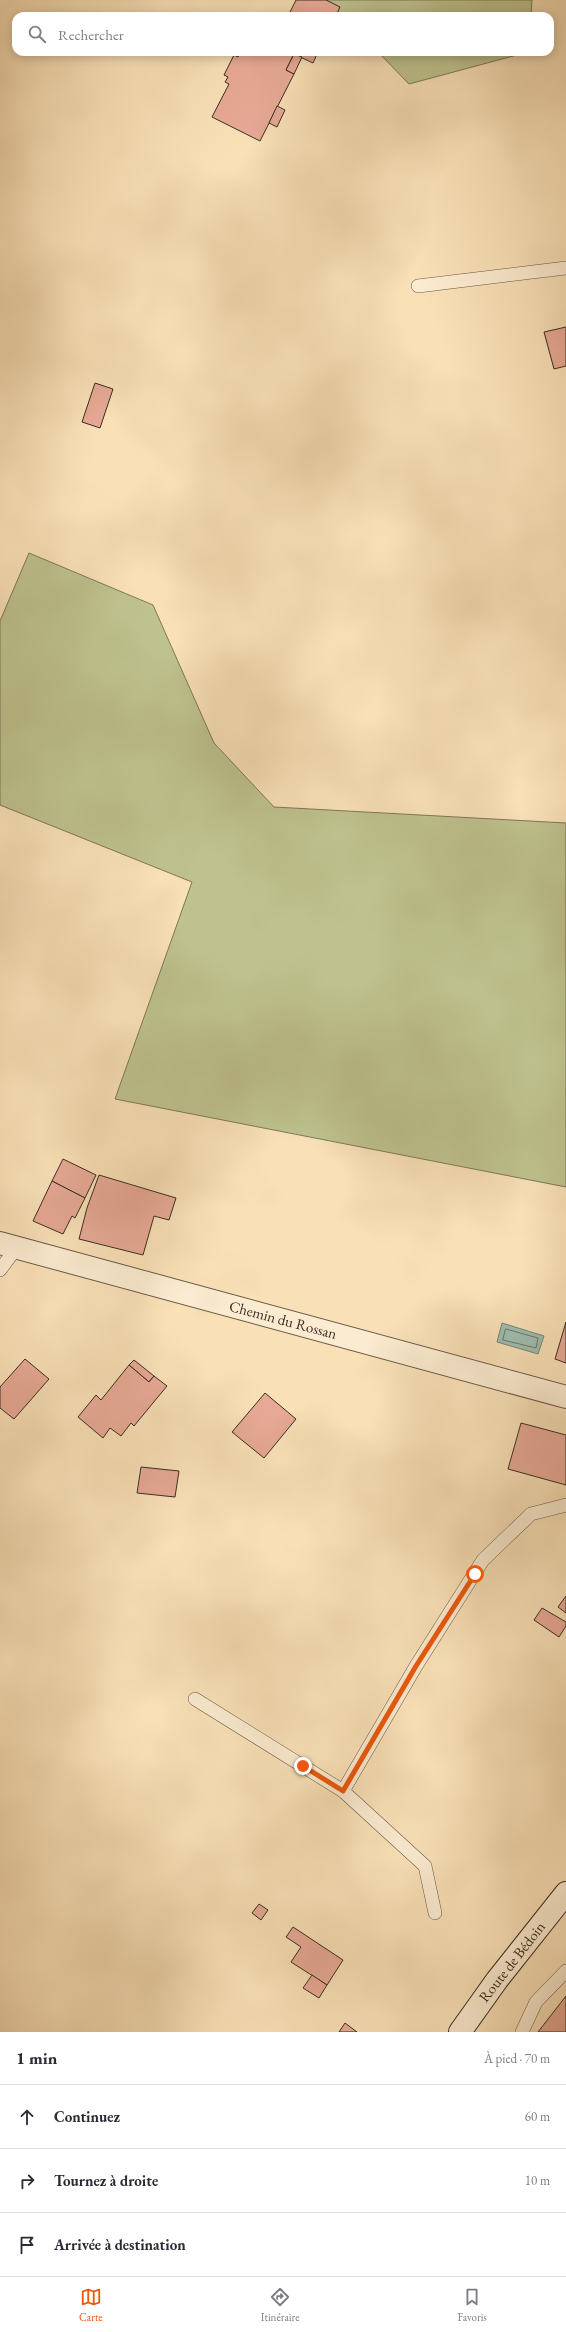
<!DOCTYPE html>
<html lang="fr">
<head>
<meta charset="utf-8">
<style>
  body { margin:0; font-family:"EB Garamond",serif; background:#f7f7f7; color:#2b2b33 }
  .stop { position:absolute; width:12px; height:12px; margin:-9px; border:3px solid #ea580c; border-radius:50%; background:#fff }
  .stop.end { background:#ea580c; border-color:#fff; box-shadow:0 1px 4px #0008 }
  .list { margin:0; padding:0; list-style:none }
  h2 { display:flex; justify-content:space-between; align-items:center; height:52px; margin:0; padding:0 16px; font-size:17px }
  h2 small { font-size:13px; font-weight:400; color:#7c7c81 }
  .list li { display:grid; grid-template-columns:26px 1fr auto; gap:12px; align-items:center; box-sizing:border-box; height:64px; padding:0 16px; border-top:1px solid #e1e1e2 }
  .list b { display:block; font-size:15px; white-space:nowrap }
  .list em { font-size:13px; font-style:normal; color:#7c7c81 }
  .icon { flex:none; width:22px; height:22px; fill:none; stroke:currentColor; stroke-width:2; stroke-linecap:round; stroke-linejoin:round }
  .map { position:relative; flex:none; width:566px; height:2032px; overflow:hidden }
  .search { position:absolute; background:#fff; box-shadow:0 2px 10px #0003; left:12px; right:12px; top:12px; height:44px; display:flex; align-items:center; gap:10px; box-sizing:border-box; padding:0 14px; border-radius:12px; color:#7c7c81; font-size:15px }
  .sheet { height:244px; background:#fff }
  nav { display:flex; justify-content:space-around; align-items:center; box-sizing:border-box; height:56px; border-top:1px solid #e1e1e2; background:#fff; font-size:11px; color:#7c7c81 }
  nav a { display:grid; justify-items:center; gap:2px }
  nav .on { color:#ea580c }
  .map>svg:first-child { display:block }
  .green { fill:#bec28e; stroke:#7c7858 }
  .water { fill:#9ebdaf; stroke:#768476 }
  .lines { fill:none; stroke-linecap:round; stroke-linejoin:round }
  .shore { stroke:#6c7668; stroke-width:1 }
  .building { fill:#e7a995; stroke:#392e21 }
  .lane-casing { stroke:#695a46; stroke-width:14 }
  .street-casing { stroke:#695a46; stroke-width:24 }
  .secondary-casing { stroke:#392e21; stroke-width:24 }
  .lane { stroke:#fbebd0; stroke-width:13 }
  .street { stroke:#fbebd0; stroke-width:22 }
  .secondary { stroke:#fbebd0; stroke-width:22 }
  .route { stroke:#ea580c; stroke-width:5 }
  .labels { text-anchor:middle; stroke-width:4; stroke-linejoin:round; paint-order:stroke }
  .street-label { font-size:15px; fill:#392e21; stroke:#fbebd0 }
</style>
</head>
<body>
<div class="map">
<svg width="566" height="2032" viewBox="0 0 566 2032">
  <rect width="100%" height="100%" fill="#f9e0b7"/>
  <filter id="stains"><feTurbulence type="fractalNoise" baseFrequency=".005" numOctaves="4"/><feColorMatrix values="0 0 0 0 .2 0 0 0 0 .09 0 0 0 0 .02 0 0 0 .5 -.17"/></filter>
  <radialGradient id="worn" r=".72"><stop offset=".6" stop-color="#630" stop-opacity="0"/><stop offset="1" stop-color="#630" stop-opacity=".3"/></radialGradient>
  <g class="green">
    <path d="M327,0h205l-1,16h-188z"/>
    <path d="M378,52h150l-119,32z"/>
    <path d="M29,553l124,52 61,138 60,64 292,16v364l-451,-88 77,-217 -192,-77v-184z"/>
  </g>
  <path class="water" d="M502,1323l42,13 -6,18 -41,-12z"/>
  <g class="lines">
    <path class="shore" d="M506,1329l32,9 -2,10 -33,-8z"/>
  </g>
  <g class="building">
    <path d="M296,0h30l14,7 -4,9h-48z"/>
    <path d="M240,52h55l-9,18 8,4 -34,67 -48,-24 17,-33 -4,-2 3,-5 -4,-2 10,-20 4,2z"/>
    <path d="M295,52h23l-5,11 -19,-9z"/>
    <path d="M294,54l8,3 -8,17 -8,-4z"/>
    <path d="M277,106l8,4 -8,17 -8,-4z"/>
    <path d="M566,327v39l-12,3 -10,-37z"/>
    <path d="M95,383l18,6 -13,39 -18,-6z"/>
    <path d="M63,1159l33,16 -11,23 -33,-17z"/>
    <path d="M99,1175l77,23 -7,22 -15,-4 -11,39 -64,-16 8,-31z"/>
    <path d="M52,1181l33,17 -10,20 -3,-2 -9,18 -30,-13z"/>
    <path d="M566,1322v41l-11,-4z"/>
    <path d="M25,1359l24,20 -35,40 -14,-11v-21z"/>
    <path d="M134,1360l20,16 -5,6 -20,-17z"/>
    <path d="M129,1365l20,17 5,-6 13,10 -33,40 -3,-3 -10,13 -11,-8 -7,10 -25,-21 18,-22 5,5z"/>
    <path d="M265,1393l31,26 -32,39 -32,-26z"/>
    <path d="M521,1423l45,12v50l-58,-16z"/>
    <path d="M141,1467l38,4 -4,26 -38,-4z"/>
    <path d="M566,1596v17l-8,-6z"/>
    <path d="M542,1608l24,14v4l-7,11 -25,-17z"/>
    <path d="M259,1904l9,6 -7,10 -9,-7z"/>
    <path d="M293,1927l50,33 -16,25 -36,-23 10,-15 -15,-10z"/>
    <path d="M312,1975l15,10 -8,13 -16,-10z"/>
    <path d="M566,1996v36h-28z"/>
    <path d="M345,2023l12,9h-18z"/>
  </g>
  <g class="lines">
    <defs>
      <g id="lane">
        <path d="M418,286l148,-18"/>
        <path d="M0,1270l17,-23"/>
        <path d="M195,1699l148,92 82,75 10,47"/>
        <path d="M343,1791l73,-125 67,-106 48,-46 35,-9"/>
        <path d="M522,2032l14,-30 30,-31"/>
      </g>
      <path id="street" d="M0,1243l566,154"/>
      <path id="secondary" d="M460,2032l37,-52 69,-87"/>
    </defs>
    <use href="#lane" class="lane-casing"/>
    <use href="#street" class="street-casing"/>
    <use href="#secondary" class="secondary-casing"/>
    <use href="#lane" class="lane"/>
    <use href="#street" class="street"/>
    <use href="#secondary" class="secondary"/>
  </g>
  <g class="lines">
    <path class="route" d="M303,1766l40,25 73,-125 59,-92"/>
  </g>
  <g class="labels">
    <g class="street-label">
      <text transform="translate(283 1320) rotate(15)" y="5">Chemin du Rossan</text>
      <text transform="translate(512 1962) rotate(-52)" y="5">Route de Bédoin</text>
    </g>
  </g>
  <rect width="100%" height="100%" filter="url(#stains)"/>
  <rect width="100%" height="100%" fill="url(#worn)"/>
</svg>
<div class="stop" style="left:475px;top:1574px"></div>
<div class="stop end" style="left:303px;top:1766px"></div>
<div class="search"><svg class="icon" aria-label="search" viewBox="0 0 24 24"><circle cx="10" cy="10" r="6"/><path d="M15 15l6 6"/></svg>Rechercher</div>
</div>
<section class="sheet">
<h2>1 min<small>À pied · 70 m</small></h2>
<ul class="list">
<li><svg class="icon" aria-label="ahead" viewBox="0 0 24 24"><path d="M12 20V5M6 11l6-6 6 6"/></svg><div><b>Continuez</b></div><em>60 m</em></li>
<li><svg class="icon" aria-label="right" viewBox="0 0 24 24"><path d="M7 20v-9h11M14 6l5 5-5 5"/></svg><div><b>Tournez à droite</b></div><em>10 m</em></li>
<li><svg class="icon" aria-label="arrive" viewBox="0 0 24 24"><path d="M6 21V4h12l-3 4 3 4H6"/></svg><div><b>Arrivée à destination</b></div></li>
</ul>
</section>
<nav>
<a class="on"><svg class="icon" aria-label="map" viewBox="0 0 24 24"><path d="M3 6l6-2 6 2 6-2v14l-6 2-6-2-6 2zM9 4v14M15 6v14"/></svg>Carte</a>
<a><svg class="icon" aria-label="directions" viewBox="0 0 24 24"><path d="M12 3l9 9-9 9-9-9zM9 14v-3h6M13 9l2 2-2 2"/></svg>Itinéraire</a>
<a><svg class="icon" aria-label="saved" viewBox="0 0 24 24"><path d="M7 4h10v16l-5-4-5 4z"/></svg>Favoris</a>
</nav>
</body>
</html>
